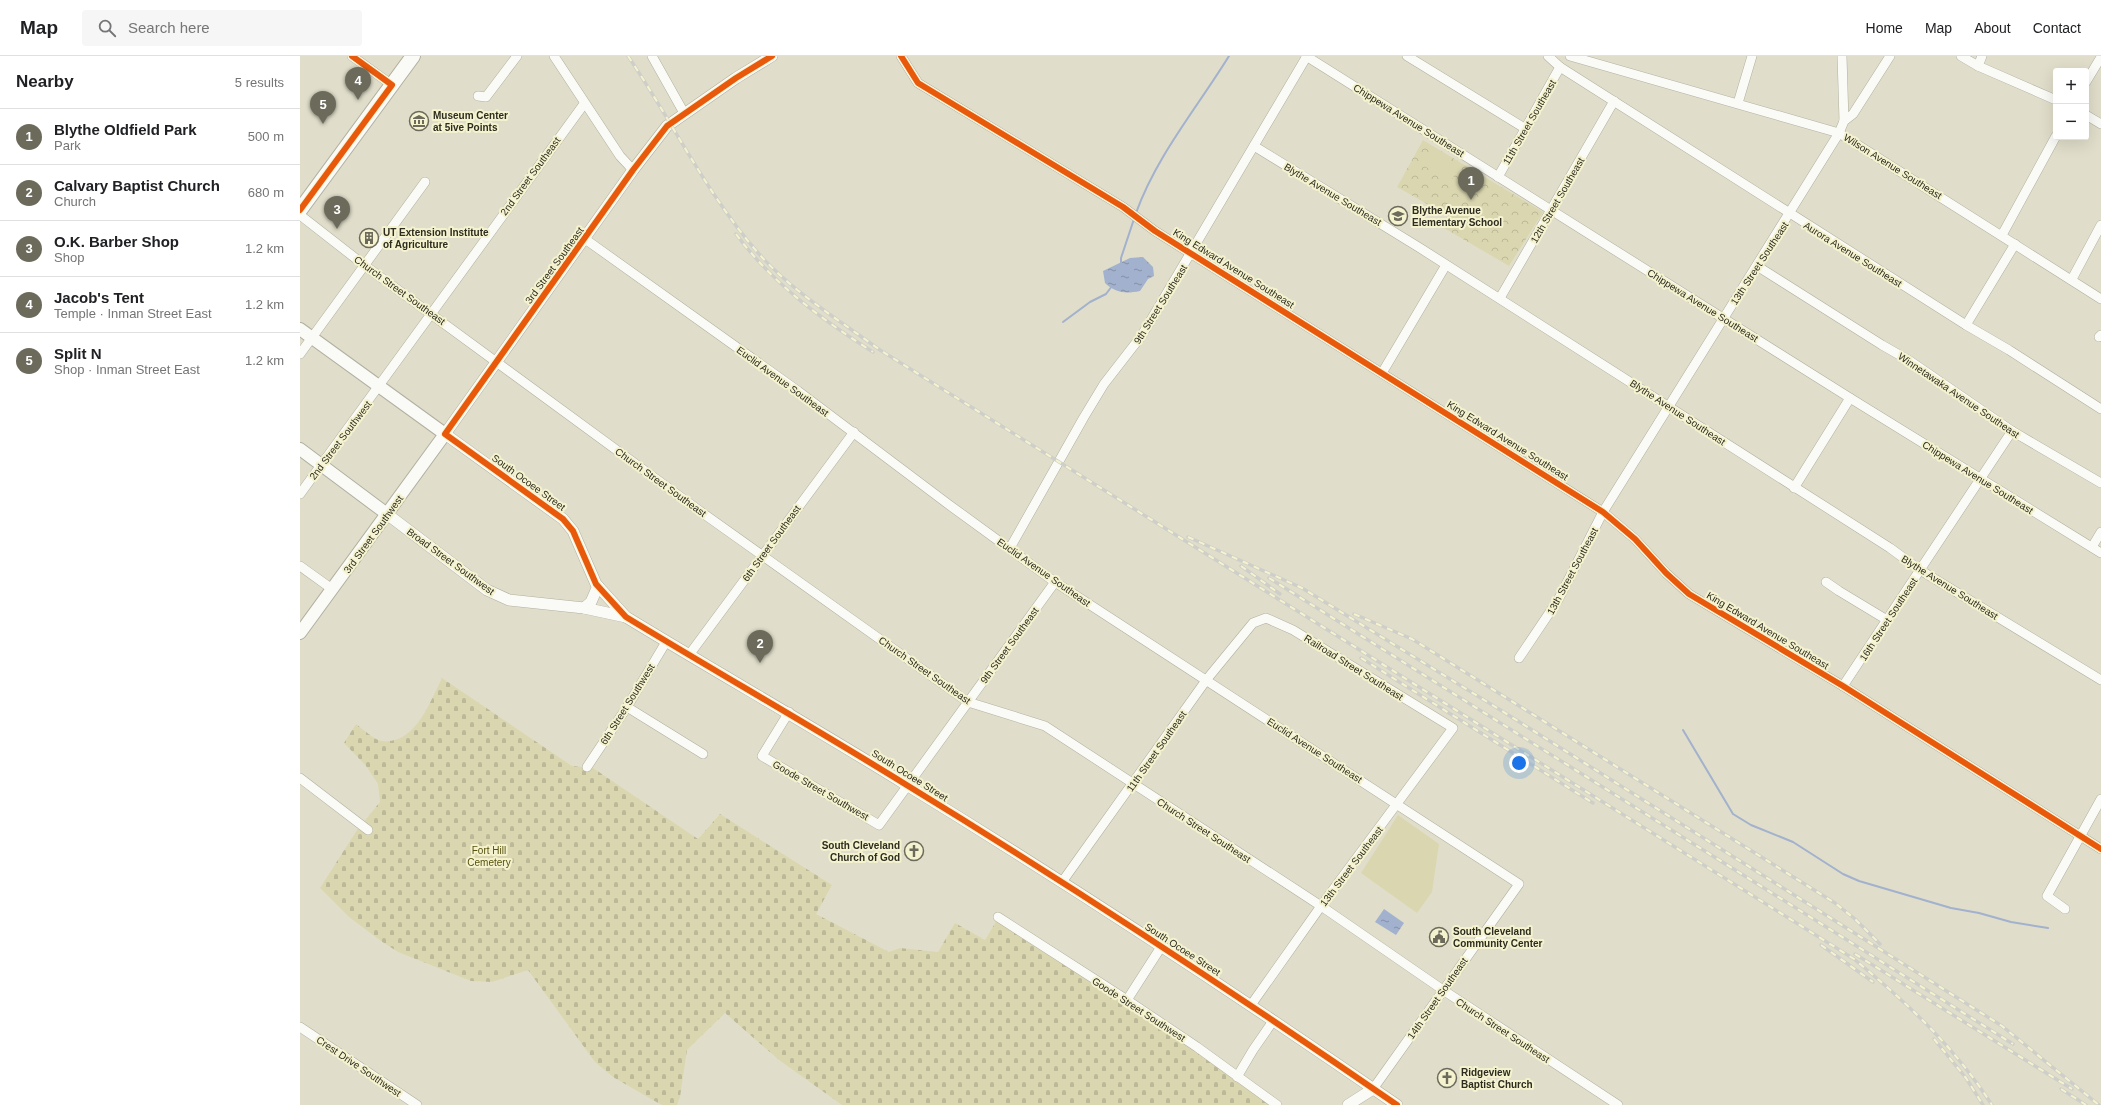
<!DOCTYPE html>
<html lang="en">
<head>
<meta charset="utf-8">
<style>
  body { margin:0; font-family:Arial,sans-serif; background:#f6f6f6; color:#202124 }
  .controls { position:absolute; right:12px; top:12px; display:grid; overflow:hidden; border-radius:4px; box-shadow:0 4px 16px #0002 }
  .controls button { width:36px; height:36px; display:grid; place-items:center; padding:0; border:0; border-bottom:1px solid #e0e0e0; background:#fff; color:#202124; font:20px sans-serif }
  .you { position:absolute; left:1219px; top:707px; width:14px; height:14px; margin:-10px; border:3px solid #fff; border-radius:50%; background:#1a73e8; box-shadow:0 0 0 6px #1a73e833 }
  .badge { display:grid; place-items:center; width:26px; height:26px; border-radius:50%; background:#6c6a5b; color:#fff; font-size:13px; font-weight:700 }
  .pin { position:absolute; translate:-50% -33px; filter:drop-shadow(0 1px 2px #0008) }
  .pin::after { content:''; position:absolute; top:21px; width:14px; height:12px; background:inherit; clip-path:polygon(0 0,100% 0,50% 100%) }
  .list { margin:0; padding:0; list-style:none }
  h2 { display:flex; justify-content:space-between; align-items:center; height:52px; margin:0; padding:0 16px; font-size:17px }
  h2 small { font-size:13px; font-weight:400; color:#757577 }
  .list li { display:grid; grid-template-columns:26px 1fr auto; gap:12px; align-items:center; box-sizing:border-box; height:56px; padding:0 16px; border-top:1px solid #e0e0e0 }
  .list b { display:block; font-size:15px; white-space:nowrap }
  .list p { margin:0; font-size:13px; white-space:nowrap; color:#757577 }
  .list em { font-size:13px; font-style:normal; color:#757577 }
  .icon { flex:none; width:22px; height:22px; fill:none; stroke:currentColor; stroke-width:2; stroke-linecap:round; stroke-linejoin:round }
  .map { position:relative; flex:none; width:1801px; height:1049px; overflow:hidden }
  header { display:flex; align-items:center; gap:24px; box-sizing:border-box; height:56px; padding:0 20px; background:#fff; border-bottom:1px solid #e0e0e0 }
  header strong { font-size:19px }
  nav { display:flex; gap:22px; margin-inline-start:auto; font-size:14px }
  .search { width:280px; height:36px; background:#f6f6f6; display:flex; align-items:center; gap:10px; box-sizing:border-box; padding:0 14px; border-radius:4px; color:#757577; font-size:15px }
  main { display:flex }
  aside { flex:1; background:#fff }
  .map>svg:first-child { display:block }
  .cemetery { fill:url(#cemetery-stones) }
  .park { fill:url(#park-crowns) }
  .pitch { fill:#dad7b0 }
  .water { fill:url(#water-ripples) }
  .lines { fill:none; stroke-linecap:round; stroke-linejoin:round }
  .stream { stroke:#a2b1cd; stroke-width:2 }
  .minor-casing { stroke:#b1b0a0; stroke-width:10 }
  .tertiary-casing { stroke:#b1b0a0; stroke-width:12 }
  .secondary-casing { stroke:#b1b0a0; stroke-width:14 }
  .primary-casing { stroke:#b1b0a0; stroke-width:16 }
  .minor { stroke:#fafaf7; stroke-width:9 }
  .tertiary { stroke:#fafaf7; stroke-width:11 }
  .secondary { stroke:#fafaf7; stroke-width:12 }
  .primary { stroke:#fafaf7; stroke-width:14 }
  .rail-casing { stroke:#cfcfc9; stroke-width:3.5 }
  .rail { stroke:#f5f3cf; stroke-width:2; stroke-dasharray:6; stroke-linecap:butt }
  .cycleway-casing { stroke:#f5f3cf; stroke-width:8 }
  .cycleway { stroke:#e8590c; stroke-width:6 }
  .labels { text-anchor:middle; stroke-width:4; stroke-linejoin:round; paint-order:stroke }
  .poi-label { font-size:10px; font-weight:bold; fill:#2d2c1f; stroke:#f5f3cf; text-anchor:start }
  .street-label { font-size:10px; fill:#2d2c1f; stroke:#f5f3cf }
  .park-label { font-size:10px; fill:#56510c; stroke:#f5f3cf }
</style>
</head>
<body>
<header>
<strong>Map</strong>
<div class="search"><svg class="icon" aria-label="search" viewBox="0 0 24 24"><circle cx="10" cy="10" r="6"/><path d="M15 15l6 6"/></svg>Search here</div>
<nav><a>Home</a><a>Map</a><a>About</a><a>Contact</a></nav>
</header>
<main>
<aside>
<h2>Nearby<small>5 results</small></h2>
<ul class="list">
<li><span class="badge">1</span><div><b>Blythe Oldfield Park</b><p>Park</p></div><em>500 m</em></li>
<li><span class="badge">2</span><div><b>Calvary Baptist Church</b><p>Church</p></div><em>680 m</em></li>
<li><span class="badge">3</span><div><b>O.K. Barber Shop</b><p>Shop</p></div><em>1.2 km</em></li>
<li><span class="badge">4</span><div><b>Jacob's Tent</b><p>Temple · Inman Street East</p></div><em>1.2 km</em></li>
<li><span class="badge">5</span><div><b>Split N</b><p>Shop · Inman Street East</p></div><em>1.2 km</em></li>
</ul>
</aside>
<div class="map">
<svg width="1801" height="1049" viewBox="0 0 1801 1049">
  <defs>
    <pattern id="cemetery-stones" width="16" height="16" patternUnits="userSpaceOnUse"><rect width="16" height="16" fill="#dad7b0"/><path d="M2 7V4a2 2 0 0 1 4 0v3zM10 15v-3a2 2 0 0 1 4 0v3z" fill="#bbb997"/></pattern>
    <pattern id="park-crowns" width="20" height="18" patternUnits="userSpaceOnUse"><rect width="20" height="18" fill="#dad7b0"/><path d="M2 6a3 3 0 1 1 6 0M12 15a3 3 0 1 1 6 0" fill="none" stroke="#bbb997"/></pattern>
    <pattern id="water-ripples" width="26" height="14" patternUnits="userSpaceOnUse"><rect width="26" height="14" fill="#a2b1cd"/><path d="M2 4q2-2 4 0t4 0M15 11q2-2 4 0t4 0" fill="none" stroke="#8490a6"/></pattern>
  </defs>
  <rect width="100%" height="100%" fill="#e0deca"/>
  <path class="cemetery" d="M142,622l130,88 21,2 105,71 22,-25 112,71 -16,29 73,38 11,-4 38,4 17,-29 30,17 12,-20 198,129 76,56h-429l-63,-45 -54,-47 -38,37 -7,47 -3,8h-15l-11,-6 -38,-22 -18,-15 -67,-92 -36,12 -21,-1 -73,-29 -17,-11 -32,-24 -29,-29 37,-58 23,-28 -2,-18 -12,-18 -22,-23 12,-19c7,5 18,16 26,17 33,4 48,-39 60,-63z"/>
  <path class="park" d="M1123,84l120,72 -34,54 -65,-38 6,-11 -53,-30z"/>
  <g class="pitch">
    <path d="M1132,94l28,16 -9,15 -27,-15z"/>
    <path d="M1098,759l41,29 -7,48 -15,21 -56,-40z"/>
  </g>
  <g class="water">
    <path d="M843,201l10,10 1,9 -6,3 -8,12c-15,3 -24,2 -35,-8l-2,-12 27,-13z"/>
    <path d="M1084,853l20,14 -8,12 -21,-13z"/>
  </g>
  <g class="lines">
    <g class="stream">
      <path d="M836,157c21,-58 61,-105 93,-157"/>
      <path d="M821,208v-6l13,-39"/>
      <path d="M763,266l27,-20 16,-8 6,-8"/>
      <path d="M1383,674l50,84 18,11 42,17 50,32 16,7 92,27 28,5 32,9 37,6"/>
    </g>
    <defs>
      <g id="minor">
        <path d="M52,0l40,29"/>
        <path d="M254,0l66,100 13,14"/>
        <path d="M352,0l32,57"/>
        <path d="M601,0l17,27 205,124 32,24 448,281 32,27 31,34 23,21 154,92 258,163"/>
        <path d="M1006,0l544,342 251,155"/>
        <path d="M1107,0l119,73"/>
        <path d="M1248,0l12,11 406,258 43,25 92,59"/>
        <path d="M1270,0l269,77 262,166"/>
        <path d="M1542,0l2,65"/>
        <path d="M1661,0l17,10 78,34"/>
        <path d="M1678,10l4,-10"/>
        <path d="M1786,26l15,-25"/>
        <path d="M178,40l8,1 31,-41"/>
        <path d="M1438,47l14,-47"/>
        <path d="M1786,59l15,9"/>
        <path d="M954,90l166,102 470,300 30,22 181,110"/>
        <path d="M1198,121l62,-110"/>
        <path d="M0,159l64,50 333,244 271,193 77,24 276,180 122,84 175,115"/>
        <path d="M1702,179l54,-99"/>
        <path d="M285,183l213,152 150,113 107,78 464,302 -146,205"/>
        <path d="M1457,210l125,79 28,16 102,70 89,52"/>
        <path d="M1772,223l29,-54"/>
        <path d="M1200,242l114,-197"/>
        <path d="M1666,269l49,-81"/>
        <path d="M1799,281l2,-2"/>
        <path d="M0,298l125,-172"/>
        <path d="M1082,317l64,-108"/>
        <path d="M1494,432l56,-90"/>
        <path d="M0,438l284,-390"/>
        <path d="M1792,491l9,-15"/>
        <path d="M710,492l74,-131 20,-33 38,-49 165,-279"/>
        <path d="M0,510l32,23"/>
        <path d="M1526,526l13,9 48,29"/>
        <path d="M389,599l165,-223"/>
        <path d="M1219,602l39,-58 45,-88 236,-379 5,-12 9,-7 37,-58"/>
        <path d="M1543,630l169,-255"/>
        <path d="M327,651l76,47"/>
        <path d="M489,656l-27,44 117,69 176,-243"/>
        <path d="M287,711l40,-60 39,-65"/>
        <path d="M0,722l68,52"/>
        <path d="M762,826l145,-203 46,-56 13,-5 27,12 160,98 -132,178 -70,99"/>
        <path d="M1765,853l-18,-13 54,-97"/>
        <path d="M698,861l129,83 70,47 80,58"/>
        <path d="M827,944l34,-53"/>
        <path d="M0,971l117,78"/>
        <path d="M937,1021l16,-27 20,-29"/>
      </g>
      <g id="tertiary">
        <path d="M472,0l-36,22 -69,48 -34,44 -188,264 118,85 10,12 23,53 30,33c92,56 187,110 279,167 167,102 331,210 492,321"/>
        <path d="M87,458l100,76 22,10 75,8 42,9"/>
        <path d="M284,552l7,-6 7,-16"/>
        <path d="M1048,1049l25,-16"/>
      </g>
      <g id="secondary">
        <path d="M0,273l145,105 -145,199"/>
        <path d="M0,393l87,65"/>
      </g>
      <path id="primary" d="M0,154l113,-154"/>
    </defs>
    <use href="#minor" class="minor-casing"/>
    <use href="#tertiary" class="tertiary-casing"/>
    <use href="#secondary" class="secondary-casing"/>
    <use href="#primary" class="primary-casing"/>
    <use href="#minor" class="minor"/>
    <use href="#tertiary" class="tertiary"/>
    <use href="#secondary" class="secondary"/>
    <use href="#primary" class="primary"/>
    <defs>
      <g id="rail">
        <path d="M328,0c44,65 79,139 131,198 34,38 80,66 121,96l974,609c52,43 101,88 138,146"/>
        <path d="M436,178c37,50 85,85 137,118"/>
        <path d="M888,481l114,51 200,123 500,315 97,79"/>
        <path d="M941,510l39,28"/>
        <path d="M969,522l744,466"/>
        <path d="M1054,558l58,25 423,264 20,16 25,25"/>
        <path d="M1061,602l232,145"/>
        <path d="M1521,889l52,37"/>
        <path d="M1555,898l217,135"/>
        <path d="M1634,983l32,39 17,27"/>
        <path d="M1761,1033l25,16"/>
      </g>
    </defs>
    <use href="#rail" class="rail-casing"/>
    <use href="#rail" class="rail"/>
    <defs>
      <g id="cycleway">
        <path d="M472,0l-36,22 -69,48 -34,44 -188,264 118,85 10,12 23,53 30,33c92,56 187,110 279,167 167,102 331,210 492,321"/>
        <path d="M601,0l17,27 205,124 32,24 448,281 32,27 31,34 23,21 154,92 258,163"/>
        <path d="M0,154l92,-125 -40,-29"/>
      </g>
    </defs>
    <use href="#cycleway" class="cycleway-casing"/>
    <use href="#cycleway" class="cycleway"/>
  </g>
  <defs>
    <symbol id="museum-ring" viewBox="-11 -11 22 22"><circle r="9.5" fill="#f5f3cf" stroke="#6c6a5b" stroke-width="1.5"/><path d="M0-6L6-3V-2H-6V-3ZM-5-1h2V3h-2ZM-1-1h2V3h-2ZM3-1h2V3H3ZM-6 4H6V6H-6Z" fill="#6c6a5b"/></symbol>
    <symbol id="school-ring" viewBox="-11 -11 22 22"><circle r="9.5" fill="#f5f3cf" stroke="#6c6a5b" stroke-width="1.5"/><path d="M0-5L7-2L0 1L-7-2ZM-4 1L0 2.5L4 1V4Q0 6-4 4Z" fill="#6c6a5b"/></symbol>
    <symbol id="building-ring" viewBox="-11 -11 22 22"><circle r="9.5" fill="#f5f3cf" stroke="#6c6a5b" stroke-width="1.5"/><path d="M-4-6H4V6H1V3H-1V6H-4ZM-2.5-4.3h1.7v1.8h-1.7ZM.8-4.3h1.7v1.8H.8ZM-2.5-1h1.7V.8h-1.7ZM.8-1h1.7V.8H.8Z" fill="#6c6a5b"/></symbol>
    <symbol id="church-ring" viewBox="-11 -11 22 22"><circle r="9.5" fill="#f5f3cf" stroke="#6c6a5b" stroke-width="1.5"/><path d="M-1.2-6h2.4v3.5h3.3v2.4h-3.3V6h-2.4V-.1h-3.3v-2.4h3.3Z" fill="#6c6a5b"/></symbol>
    <symbol id="civic-ring" viewBox="-11 -11 22 22"><circle r="9.5" fill="#f5f3cf" stroke="#6c6a5b" stroke-width="1.5"/><path d="M-.6-6.5H3V-4.5H.6V-3L4-1V1h2V6H-6V1h2V-1L-.6-3ZM-1.2 2.5V6h2.4V2.5Z" fill="#6c6a5b"/></symbol>
  </defs>
  <g fill-rule="evenodd">
    <use href="#museum-ring" x="108" y="54" width="22" height="22"/>
    <use href="#school-ring" x="1087" y="149" width="22" height="22"/>
    <use href="#building-ring" x="58" y="171" width="22" height="22"/>
    <use href="#church-ring" x="603" y="784" width="22" height="22"/>
    <use href="#civic-ring" x="1128" y="870" width="22" height="22"/>
    <use href="#church-ring" x="1136" y="1011" width="22" height="22"/>
  </g>
  <g class="labels">
    <g class="poi-label">
      <text x="133" y="63">Museum Center<tspan x="133" dy="12">at 5ive Points</tspan></text>
      <text x="1112" y="158">Blythe Avenue<tspan x="1112" dy="12">Elementary School</tspan></text>
      <text x="83" y="180">UT Extension Institute<tspan x="83" dy="12">of Agriculture</tspan></text>
      <text x="600" y="793" text-anchor="end">South Cleveland<tspan x="600" dy="12">Church of God</tspan></text>
      <text x="1153" y="879">South Cleveland<tspan x="1153" dy="12">Community Center</tspan></text>
      <text x="1161" y="1020">Ridgeview<tspan x="1161" dy="12">Baptist Church</tspan></text>
    </g>
    <g class="street-label">
      <text transform="translate(1109 64) rotate(32)" y="4">Chippewa Avenue Southeast</text>
      <text transform="translate(1229 66) rotate(-60)" y="4">11th Street Southeast</text>
      <text transform="translate(1593 110) rotate(32)" y="4">Wilson Avenue Southeast</text>
      <text transform="translate(230 120) rotate(-54)" y="4">2nd Street Southeast</text>
      <text transform="translate(1033 138) rotate(31)" y="4">Blythe Avenue Southeast</text>
      <text transform="translate(1257 144) rotate(-60)" y="4">12th Street Southeast</text>
      <text transform="translate(1553 198) rotate(32)" y="4">Aurora Avenue Southeast</text>
      <text transform="translate(1459 207) rotate(-57)" y="4">13th Street Southeast</text>
      <text transform="translate(254 209) rotate(-54)" y="4">3rd Street Southeast</text>
      <text transform="translate(934 212) rotate(32)" y="4">King Edward Avenue Southeast</text>
      <text transform="translate(100 234) rotate(36)" y="4">Church Street Southeast</text>
      <text transform="translate(860 248) rotate(-58)" y="4">9th Street Southeast</text>
      <text transform="translate(1403 249) rotate(32)" y="4">Chippewa Avenue Southeast</text>
      <text transform="translate(483 325) rotate(36)" y="4">Euclid Avenue Southeast</text>
      <text transform="translate(1659 339) rotate(34)" y="4">Winnetawaka Avenue Southeast</text>
      <text transform="translate(1378 356) rotate(33)" y="4">Blythe Avenue Southeast</text>
      <text transform="translate(40 384) rotate(-53)" y="4">2nd Street Southwest</text>
      <text transform="translate(1208 384) rotate(32)" y="4">King Edward Avenue Southeast</text>
      <text transform="translate(1678 421) rotate(32)" y="4">Chippewa Avenue Southeast</text>
      <text transform="translate(229 426) rotate(36)" y="4">South Ocoee Street</text>
      <text transform="translate(361 426) rotate(36)" y="4">Church Street Southeast</text>
      <text transform="translate(73 478) rotate(-54)" y="4">3rd Street Southwest</text>
      <text transform="translate(471 487) rotate(-54)" y="4">6th Street Southeast</text>
      <text transform="translate(151 505) rotate(36)" y="4">Broad Street Southwest</text>
      <text transform="translate(1272 515) rotate(-62)" y="4">13th Street Southeast</text>
      <text transform="translate(744 516) rotate(35)" y="4">Euclid Avenue Southeast</text>
      <text transform="translate(1650 531) rotate(32)" y="4">Blythe Avenue Southeast</text>
      <text transform="translate(1588 563) rotate(-57)" y="4">16th Street Southeast</text>
      <text transform="translate(1468 574) rotate(31)" y="4">King Edward Avenue Southeast</text>
      <text transform="translate(709 589) rotate(-54)" y="4">9th Street Southeast</text>
      <text transform="translate(1054 611) rotate(32)" y="4">Railroad Street Southeast</text>
      <text transform="translate(625 614) rotate(35)" y="4">Church Street Southeast</text>
      <text transform="translate(327 648) rotate(-58)" y="4">6th Street Southwest</text>
      <text transform="translate(1015 694) rotate(33)" y="4">Euclid Avenue Southeast</text>
      <text transform="translate(856 695) rotate(-55)" y="4">11th Street Southeast</text>
      <text transform="translate(610 719) rotate(32)" y="4">South Ocoee Street</text>
      <text transform="translate(521 734) rotate(30)" y="4">Goode Street Southwest</text>
      <text transform="translate(904 774) rotate(33)" y="4">Church Street Southeast</text>
      <text transform="translate(1051 810) rotate(-53)" y="4">13th Street Southeast</text>
      <text transform="translate(883 893) rotate(33)" y="4">South Ocoee Street</text>
      <text transform="translate(1137 942) rotate(-55)" y="4">14th Street Southeast</text>
      <text transform="translate(839 953) rotate(33)" y="4">Goode Street Southwest</text>
      <text transform="translate(1203 974) rotate(33)" y="4">Church Street Southeast</text>
      <text transform="translate(59 1010) rotate(34)" y="4">Crest Drive Southwest</text>
    </g>
    <g class="park-label">
      <text x="189" y="798">Fort Hill<tspan x="189" dy="12">Cemetery</tspan></text>
    </g>
  </g>
</svg>
<div class="controls">
<button>+</button>
<button>−</button>
</div>
<div class="you"></div>
<div class="pin badge" style="left:1171px;top:144px">1</div>
<div class="pin badge" style="left:460px;top:607px">2</div>
<div class="pin badge" style="left:37px;top:173px">3</div>
<div class="pin badge" style="left:58px;top:44px">4</div>
<div class="pin badge" style="left:23px;top:68px">5</div>
</div>
</main>
</body>
</html>
